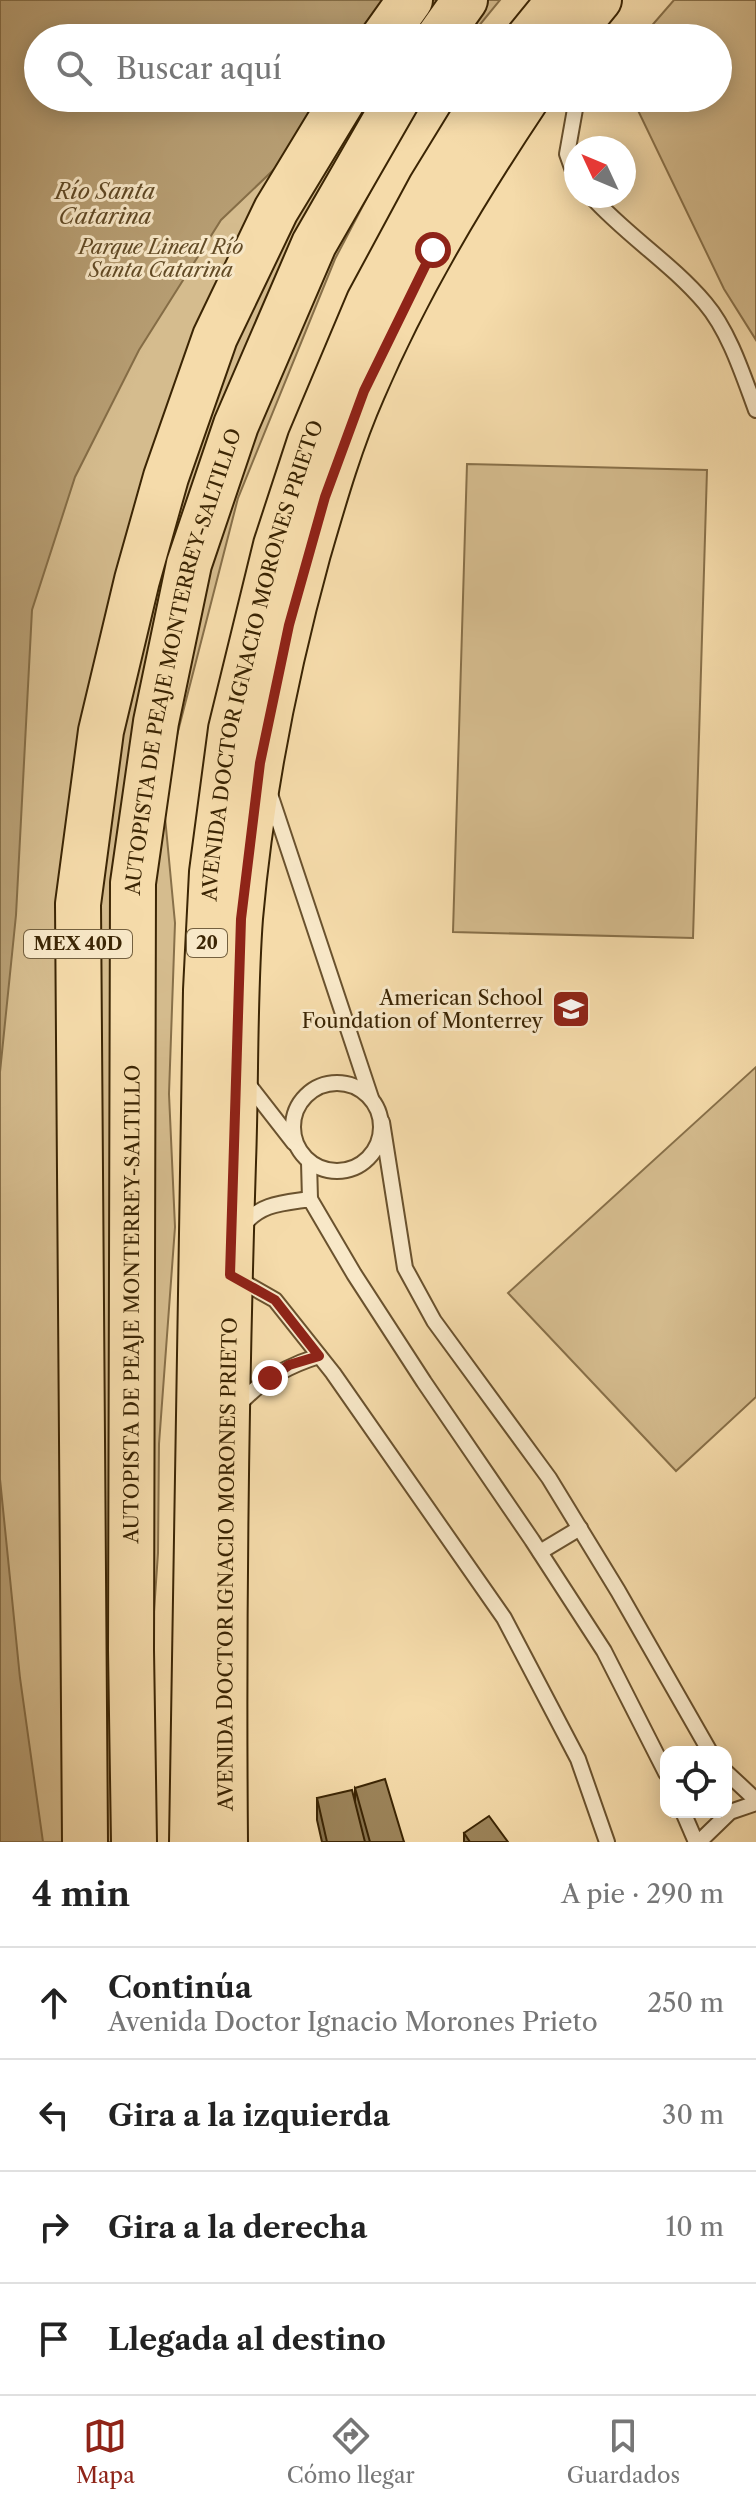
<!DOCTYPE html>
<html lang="es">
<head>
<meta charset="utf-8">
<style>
  body { margin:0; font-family:"Libre Caslon Text",serif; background:#f2f2f2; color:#222 }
  .controls { position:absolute; right:24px; bottom:24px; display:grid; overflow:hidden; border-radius:16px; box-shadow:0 4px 20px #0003 }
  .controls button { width:72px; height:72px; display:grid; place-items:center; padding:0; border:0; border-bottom:2px solid #e0e0e0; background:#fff; color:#222; font:40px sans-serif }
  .compass { position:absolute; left:564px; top:136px; width:72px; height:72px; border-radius:50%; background:#fff; box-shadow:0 4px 20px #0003; rotate:314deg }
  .stop { position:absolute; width:24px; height:24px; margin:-18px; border:6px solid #8f2418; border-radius:50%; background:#fff }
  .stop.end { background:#8f2418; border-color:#fff; box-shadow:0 2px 8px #0008 }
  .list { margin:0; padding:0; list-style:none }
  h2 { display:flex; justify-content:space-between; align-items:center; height:104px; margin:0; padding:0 32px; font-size:34px }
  h2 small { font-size:26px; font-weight:400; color:#767676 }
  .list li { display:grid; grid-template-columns:52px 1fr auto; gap:24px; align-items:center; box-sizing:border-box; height:112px; padding:0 32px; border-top:2px solid #e0e0e0 }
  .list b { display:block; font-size:30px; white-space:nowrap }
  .list p { margin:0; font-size:26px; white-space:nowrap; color:#767676 }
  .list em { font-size:26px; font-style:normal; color:#767676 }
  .icon { flex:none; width:44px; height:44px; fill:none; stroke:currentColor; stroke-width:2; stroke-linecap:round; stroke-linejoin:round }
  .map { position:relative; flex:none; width:756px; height:1842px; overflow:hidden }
  .search { position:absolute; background:#fff; box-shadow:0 4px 20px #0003; left:24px; right:24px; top:24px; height:88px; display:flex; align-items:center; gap:20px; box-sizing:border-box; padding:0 28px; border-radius:44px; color:#767676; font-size:30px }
  .sheet { height:552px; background:#fff }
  nav { display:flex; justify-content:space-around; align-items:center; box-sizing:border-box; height:112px; border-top:2px solid #e0e0e0; background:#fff; font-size:22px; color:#767676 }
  nav a { display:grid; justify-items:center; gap:4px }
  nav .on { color:#8f2418 }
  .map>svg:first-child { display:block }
  .green { fill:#d5bc8e; stroke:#887049; stroke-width:2 }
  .water { fill:#b69d72; stroke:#856d46; stroke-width:2 }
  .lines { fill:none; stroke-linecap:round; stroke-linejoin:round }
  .service-casing { stroke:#6a522e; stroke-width:18 }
  .primary-casing { stroke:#3b2504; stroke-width:46 }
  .motorway-casing { stroke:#3b2504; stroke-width:48 }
  .service { stroke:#f8e8c8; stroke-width:14 }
  .primary { stroke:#f5dbaa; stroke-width:42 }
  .motorway { stroke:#f5dbaa; stroke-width:44 }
  .wall { fill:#86724d; stroke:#3b2504; stroke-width:2 }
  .building { fill:#9c845a; stroke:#3b2504; stroke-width:2 }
  .route { stroke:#8f2418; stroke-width:10 }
  .labels { text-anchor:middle; stroke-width:6; stroke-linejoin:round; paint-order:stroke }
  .shield { fill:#f8e8c8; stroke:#74603f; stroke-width:2 }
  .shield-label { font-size:18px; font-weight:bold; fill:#3b2504 }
  .park-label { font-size:20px; font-style:italic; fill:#624b26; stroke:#f8e8c8 }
  .street-label { font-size:20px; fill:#3b2504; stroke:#f8e8c8 }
  .poi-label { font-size:20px; fill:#3b2504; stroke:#f8e8c8; text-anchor:end }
  .water-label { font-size:22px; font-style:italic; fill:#604925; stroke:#f8e8c8 }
</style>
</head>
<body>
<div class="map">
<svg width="756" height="1842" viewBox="0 0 756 1842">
  <rect width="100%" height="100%" fill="#f5dbaa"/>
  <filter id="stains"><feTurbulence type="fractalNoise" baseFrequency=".0025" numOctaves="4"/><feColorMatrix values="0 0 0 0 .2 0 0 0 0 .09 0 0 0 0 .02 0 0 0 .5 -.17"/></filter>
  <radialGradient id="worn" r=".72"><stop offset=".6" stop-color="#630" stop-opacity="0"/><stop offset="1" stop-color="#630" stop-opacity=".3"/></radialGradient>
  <g class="green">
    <path d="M0,0h500l-31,38h-431v60h386l-45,77 -44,84 -97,239 -64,249 -9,70 10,106 -6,171 6,133 -16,217 -1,109 -8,117 1,172h-151z"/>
    <path d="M674,0h82v340l-32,-51 -92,-191h86v-60h-77z"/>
    <path d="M467,464l240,6 -14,468 -240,-6z"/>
    <path d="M756,1067v330l-80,74 -168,-178z"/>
  </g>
  <g class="water">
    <path d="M0,0h426l-32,38h-356v60h307l-14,17 -110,105 -82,130 -64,127 -43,133 -16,305 -16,157z"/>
    <path d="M0,1479l20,199 23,164h-43z"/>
  </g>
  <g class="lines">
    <defs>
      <g id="service">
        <path d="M576,179l-9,-25 10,-56"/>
        <path d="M591,196c35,39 80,67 114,107 24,28 38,72 51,107"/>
        <path d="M269,791l102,307"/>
        <path d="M245,1080l49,63"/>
        <circle cx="337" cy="1127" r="44"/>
        <path d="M382,1122l23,146 29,53 115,157 69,113 92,161"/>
        <path d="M309,1162l1,37"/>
        <path d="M243,1226c17,-23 41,-23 67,-27l44,75 70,108 108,158 72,111 62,122"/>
        <path d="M238,1279l37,21 58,73 171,245 74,141 29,83"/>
        <path d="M237,1407c22,-26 50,-41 82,-51"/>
        <path d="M540,1552l40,-24"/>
        <path d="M726,1772l30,28"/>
        <path d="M683,1812l13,30"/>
        <path d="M699,1842l31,-30 26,-9"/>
      </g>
      <g id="primary">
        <path d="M527,38l31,-38"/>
        <path d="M569,38l31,-38"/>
        <path id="s1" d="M191,1842l14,-852 6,-118 19,-143 45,-184 34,-104 59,-140 62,-115 54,-88"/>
        <path id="s2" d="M226,1842c-2,-227 1,-453 8,-680 3,-81 1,-163 7,-244 11,-124 35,-245 68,-365 16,-55 32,-111 55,-163 44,-103 102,-199 164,-292"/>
      </g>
      <g id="motorway">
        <path d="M383,38l27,-38"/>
        <path d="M438,38l27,-38"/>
        <path d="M85,1842l-7,-938 23,-173 36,-151 29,-103 49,-140 61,-127 68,-112"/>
        <path id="s3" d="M134,1842l-3,-192 2,-767 23,-161 33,-158 47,-139 78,-181 84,-146"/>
      </g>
    </defs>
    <use href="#service" class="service-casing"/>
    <use href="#primary" class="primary-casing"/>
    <use href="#motorway" class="motorway-casing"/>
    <use href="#service" class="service"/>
    <use href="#primary" class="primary"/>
    <use href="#motorway" class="motorway"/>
  </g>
  <g class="wall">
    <path d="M355,1788l49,54h-82l-5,-22v-22l38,3z"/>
    <path d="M464,1833l44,9h-44z"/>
  </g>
  <g class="building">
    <path d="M385,1779l19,63h-34l-15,-54z"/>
    <path d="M352,1790l13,52h-38l-10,-44z"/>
    <path d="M489,1816l19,26h-38l-6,-9z"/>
  </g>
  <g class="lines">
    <path class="route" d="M270,1378l19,-13 30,-9 -44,-56 -45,-25 11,-356 19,-156 29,-138 36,-128 39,-106 69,-141"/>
  </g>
  <defs>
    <symbol id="school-square" viewBox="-11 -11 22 22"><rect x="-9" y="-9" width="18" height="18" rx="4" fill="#8f2418" stroke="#f8e8c8"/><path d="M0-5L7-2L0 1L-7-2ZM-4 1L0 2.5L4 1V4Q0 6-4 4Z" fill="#fff"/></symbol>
  </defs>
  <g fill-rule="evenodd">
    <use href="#school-square" x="549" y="987" width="44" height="44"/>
  </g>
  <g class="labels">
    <g class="shield">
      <rect x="187" y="929" width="40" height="28" rx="6"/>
      <rect x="24" y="930" width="108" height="28" rx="6"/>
    </g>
    <g class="shield-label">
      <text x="207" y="949">20</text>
      <text x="78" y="950">MEX 40D</text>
    </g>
    <g class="park-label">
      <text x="161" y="254">Parque Lineal Río<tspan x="161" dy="23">Santa Catarina</tspan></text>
    </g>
    <g class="street-label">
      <text dy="7" stroke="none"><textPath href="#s1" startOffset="1188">AVENIDA DOCTOR IGNACIO MORONES PRIETO</textPath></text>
      <text dy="7" stroke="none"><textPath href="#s3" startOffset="1186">AUTOPISTA DE PEAJE MONTERREY-SALTILLO</textPath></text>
      <text dy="7" stroke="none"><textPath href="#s3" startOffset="538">AUTOPISTA DE PEAJE MONTERREY-SALTILLO</textPath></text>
      <text dy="7" stroke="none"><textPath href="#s2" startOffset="278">AVENIDA DOCTOR IGNACIO MORONES PRIETO</textPath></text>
    </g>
    <g class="poi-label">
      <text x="543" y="1005">American School<tspan x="543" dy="23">Foundation of Monterrey</tspan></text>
    </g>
    <g class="water-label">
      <text x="105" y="199">Río Santa<tspan x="105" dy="25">Catarina</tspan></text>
    </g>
  </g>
  <rect width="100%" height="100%" filter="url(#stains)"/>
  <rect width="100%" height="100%" fill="url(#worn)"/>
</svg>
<div class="controls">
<button><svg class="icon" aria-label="locate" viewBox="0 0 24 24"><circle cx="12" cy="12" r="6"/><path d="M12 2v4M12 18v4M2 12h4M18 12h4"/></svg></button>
</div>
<svg class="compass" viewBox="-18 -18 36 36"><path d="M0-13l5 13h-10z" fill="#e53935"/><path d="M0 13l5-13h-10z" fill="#767676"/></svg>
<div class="stop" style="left:433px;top:250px"></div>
<div class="stop end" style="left:270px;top:1378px"></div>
<div class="search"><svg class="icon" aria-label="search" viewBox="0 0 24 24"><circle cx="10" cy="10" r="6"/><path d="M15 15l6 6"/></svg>Buscar aquí</div>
</div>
<section class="sheet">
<h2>4 min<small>A pie · 290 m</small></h2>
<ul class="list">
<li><svg class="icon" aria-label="ahead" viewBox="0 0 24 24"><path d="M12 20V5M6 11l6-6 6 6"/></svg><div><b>Continúa</b><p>Avenida Doctor Ignacio Morones Prieto</p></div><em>250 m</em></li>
<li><svg class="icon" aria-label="left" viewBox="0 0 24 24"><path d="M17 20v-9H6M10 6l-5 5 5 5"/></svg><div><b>Gira a la izquierda</b></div><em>30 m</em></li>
<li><svg class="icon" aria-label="right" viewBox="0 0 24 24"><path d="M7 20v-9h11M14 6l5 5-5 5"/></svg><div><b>Gira a la derecha</b></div><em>10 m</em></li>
<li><svg class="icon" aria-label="arrive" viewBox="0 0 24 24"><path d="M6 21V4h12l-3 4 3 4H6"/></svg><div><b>Llegada al destino</b></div></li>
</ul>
</section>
<nav>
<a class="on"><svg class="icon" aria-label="map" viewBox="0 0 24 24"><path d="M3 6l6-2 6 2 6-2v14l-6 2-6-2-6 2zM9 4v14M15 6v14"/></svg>Mapa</a>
<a><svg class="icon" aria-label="directions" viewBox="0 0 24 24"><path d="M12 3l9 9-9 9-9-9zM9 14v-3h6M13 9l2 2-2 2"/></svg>Cómo llegar</a>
<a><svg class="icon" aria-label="saved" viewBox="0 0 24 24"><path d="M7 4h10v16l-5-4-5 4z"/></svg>Guardados</a>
</nav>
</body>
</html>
